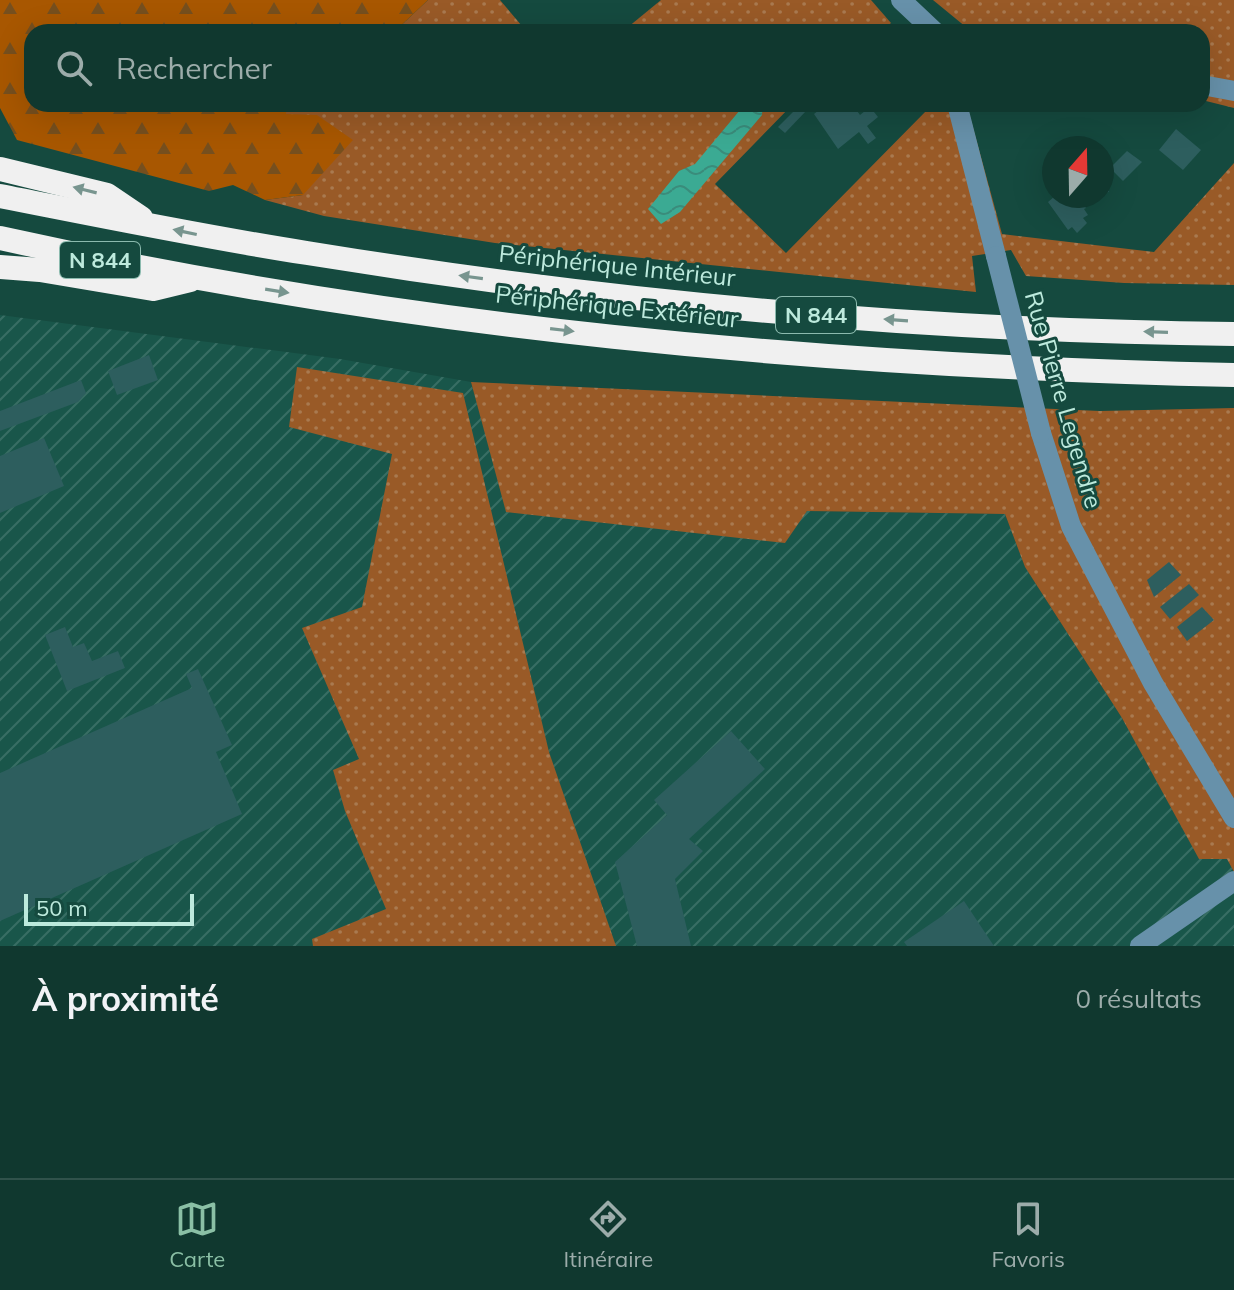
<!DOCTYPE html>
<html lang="fr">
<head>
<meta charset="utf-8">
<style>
  body { margin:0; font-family:Mulish,sans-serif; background:#193f37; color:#f1f3f6 }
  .compass { position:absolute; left:1042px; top:136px; width:72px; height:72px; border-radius:50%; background:#10382f; box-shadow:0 8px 32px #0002; rotate:20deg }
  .scale { position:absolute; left:24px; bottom:20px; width:170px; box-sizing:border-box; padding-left:8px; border:4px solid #bdeadd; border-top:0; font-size:22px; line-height:28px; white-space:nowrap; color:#bdeadd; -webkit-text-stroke:6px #154a3f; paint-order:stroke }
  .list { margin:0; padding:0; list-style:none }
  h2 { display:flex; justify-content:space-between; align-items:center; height:104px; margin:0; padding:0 32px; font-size:34px }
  h2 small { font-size:26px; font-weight:400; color:#9cacaa }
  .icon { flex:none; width:44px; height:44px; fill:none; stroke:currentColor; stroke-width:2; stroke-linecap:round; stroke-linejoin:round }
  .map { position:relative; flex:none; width:1234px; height:946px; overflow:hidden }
  .search { position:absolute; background:#10382f; box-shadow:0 8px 32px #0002; left:24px; right:24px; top:24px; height:88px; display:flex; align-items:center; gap:20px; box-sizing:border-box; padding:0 28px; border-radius:24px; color:#9cacaa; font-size:30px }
  .sheet { height:232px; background:#10382f }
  nav { display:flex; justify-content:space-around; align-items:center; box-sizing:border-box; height:112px; border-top:2px solid #30524b; background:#10382f; font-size:22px; color:#9cacaa }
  nav a { display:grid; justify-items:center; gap:4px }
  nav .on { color:#8abfa5 }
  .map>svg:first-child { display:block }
  .industrial { fill:url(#industrial-furrows) }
  .grass { fill:url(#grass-dots) }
  .forest { fill:url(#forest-firs) }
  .water { fill:url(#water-waves) }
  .building { fill:#2d5e5e }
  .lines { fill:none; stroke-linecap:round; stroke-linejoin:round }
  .minor { stroke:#6791aa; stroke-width:20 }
  .highway { stroke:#f0f0f0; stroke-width:24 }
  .minor-bridge { stroke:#6791aa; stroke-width:20 }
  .oneway { fill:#78958f }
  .labels { text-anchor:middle; stroke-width:6; stroke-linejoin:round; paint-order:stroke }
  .shield { fill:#154a3f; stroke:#8bbaae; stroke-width:2 }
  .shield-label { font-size:22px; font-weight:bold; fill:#bdeadd }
  .street-label { font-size:24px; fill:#bdeadd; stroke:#154a3f }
</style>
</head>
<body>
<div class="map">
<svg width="1234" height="946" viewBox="0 0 1234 946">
  <defs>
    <pattern id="industrial-furrows" width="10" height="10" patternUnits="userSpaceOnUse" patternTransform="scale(2)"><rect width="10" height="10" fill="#19564a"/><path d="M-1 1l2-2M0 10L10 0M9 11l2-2" fill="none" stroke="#386e64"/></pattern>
    <pattern id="grass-dots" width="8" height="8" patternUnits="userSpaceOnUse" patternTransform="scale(2)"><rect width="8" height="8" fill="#995a27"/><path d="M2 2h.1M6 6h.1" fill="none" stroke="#a97a50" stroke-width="1.8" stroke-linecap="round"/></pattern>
    <pattern id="forest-firs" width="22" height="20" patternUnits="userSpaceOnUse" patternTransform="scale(2)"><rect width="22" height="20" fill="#a85701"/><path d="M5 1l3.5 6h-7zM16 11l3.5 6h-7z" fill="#764f1e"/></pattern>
    <pattern id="water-waves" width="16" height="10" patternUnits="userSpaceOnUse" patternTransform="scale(2)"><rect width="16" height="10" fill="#3baa93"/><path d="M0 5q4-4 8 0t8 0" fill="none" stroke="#3a8c7b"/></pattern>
  </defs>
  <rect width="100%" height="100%" fill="#154a3f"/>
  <path class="industrial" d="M0,315l340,44 131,23 36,130 300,-1 198,3 20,53 97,151 77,140 28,1 7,13v74h-1234z"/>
  <g class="grass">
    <path d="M428,0h72l27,32h-133z"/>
    <path d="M661,0h210l20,23 -11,9h-258z"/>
    <path d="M933,0h301v108l-32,-8v-68h-230z"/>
    <path d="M287,104h506l-78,80 71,69 142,-144 41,4 33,121 152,18 80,-89v122l-110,-2 -98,-7 -15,-26 -39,6 4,36 -481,-49 -171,-27 -59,-16 38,-5 -18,-81z"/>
    <path d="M297,367l166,26 86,359 67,194h-303l-1,-7 74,-30 -41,-98 -12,-41 26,-11 -57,-131 60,-21 30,-153 -103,-27z"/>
    <path d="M471,382l629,29 134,-3v464l-7,-13h-28l-77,-141 -97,-151 -20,-53 -198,-3 -22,32 -279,-31z"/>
  </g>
  <path class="forest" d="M0,0h428l-34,32h-362v72h255l-1,10 31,1 36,25 -50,55 -38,5 -32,-15 -24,6 -192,-51 -17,-32z"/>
  <path class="water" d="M745,104h18l-1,11 -82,97 -19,12 -13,-15 31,-38 16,-7z"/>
  <g class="building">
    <path d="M801,104l6,6 -22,23 -7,-6z"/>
    <path d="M814,104h38l8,11 10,-8 8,10 -11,9 9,12 -8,6 -9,-12 -21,17 -24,-35 5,-4z"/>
    <path d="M1176,129l25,21 -18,20 -24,-20z"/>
    <path d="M1127,151l15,11 -19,19 -13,-13z"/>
    <path d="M1102,170h4l3,22 -7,1z"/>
    <path d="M1055,196h22l9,12 -2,1 4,6 -5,3 4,5 -10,10 -5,-6 -4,3 -20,-28z"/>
    <path d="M149,355l9,25 -41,15 -9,-24z"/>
    <path d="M81,380l5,13 -8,9 -78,29v-20z"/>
    <path d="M44,438l20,48 -64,27v-57z"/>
    <path d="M1169,562l12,13 -27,22 -7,-17z"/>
    <path d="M1189,584l10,11 -29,24 -10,-12z"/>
    <path d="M1202,607l12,13 -27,21 -10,-14z"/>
    <path d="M65,627l8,20 11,-4 8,18 26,-10 7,17 -58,23 -22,-56z"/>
    <path d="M198,669l34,76 -16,7 26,62 -242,107v-148l192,-85 -6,-14z"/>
    <path d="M731,731l34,38 -76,70 14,12 -28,28 16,67h-54l-22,-84 52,-47 -13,-15z"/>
    <path d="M964,901l30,45h-87l-3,-4z"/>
  </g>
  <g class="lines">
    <g class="minor">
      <path d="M901,0l34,32"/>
      <path d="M1202,85l32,6"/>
      <path d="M957,104l39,152"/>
      <path d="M1041,433l30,93 82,157 81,135"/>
      <path d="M1140,946l94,-65"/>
    </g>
    <g class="highway">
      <path d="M0,169l107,26 34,23"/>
      <path d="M0,196c102,20 204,41 307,57 306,50 617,78 927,81"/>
      <path d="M0,238c405,90 820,128 1234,137"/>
      <path d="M0,267l40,3 113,19 37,-9"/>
    </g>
    <path class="minor-bridge" d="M996,256l45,177"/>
  </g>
  <defs><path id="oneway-solid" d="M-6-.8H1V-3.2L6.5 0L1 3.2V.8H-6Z" transform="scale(2)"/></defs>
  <g class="oneway">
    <use href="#oneway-solid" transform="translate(85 190) rotate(-166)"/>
    <use href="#oneway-solid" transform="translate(185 232) rotate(-168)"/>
    <use href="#oneway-solid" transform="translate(471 277) rotate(-172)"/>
    <use href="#oneway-solid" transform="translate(277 291) rotate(9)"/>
    <use href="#oneway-solid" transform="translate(896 320) rotate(-176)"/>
    <use href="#oneway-solid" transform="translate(562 330) rotate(7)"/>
    <use href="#oneway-solid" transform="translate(1156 332) rotate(-178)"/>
  </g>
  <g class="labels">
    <g class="shield">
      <rect x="60" y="242" width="80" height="36" rx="6"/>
      <rect x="776" y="297" width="80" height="36" rx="6"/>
    </g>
    <g class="shield-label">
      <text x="100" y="268">N 844</text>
      <text x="816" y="323">N 844</text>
    </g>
    <g class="street-label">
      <text transform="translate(617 266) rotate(6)" y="8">Périphérique Intérieur</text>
      <text transform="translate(617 307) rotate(6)" y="8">Périphérique Extérieur</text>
      <text transform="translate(1063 400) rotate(74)" y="8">Rue Pierre Legendre</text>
    </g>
  </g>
</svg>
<svg class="compass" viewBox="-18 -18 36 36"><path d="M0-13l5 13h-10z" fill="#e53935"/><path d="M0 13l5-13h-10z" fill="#9cacaa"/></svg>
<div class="scale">50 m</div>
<div class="search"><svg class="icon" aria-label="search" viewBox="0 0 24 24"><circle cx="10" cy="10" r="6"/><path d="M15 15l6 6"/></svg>Rechercher</div>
</div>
<section class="sheet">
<h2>À proximité<small>0 résultats</small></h2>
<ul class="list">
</ul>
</section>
<nav>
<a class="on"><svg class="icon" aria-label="map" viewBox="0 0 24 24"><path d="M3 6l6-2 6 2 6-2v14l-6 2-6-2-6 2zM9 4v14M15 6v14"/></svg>Carte</a>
<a><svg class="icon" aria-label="directions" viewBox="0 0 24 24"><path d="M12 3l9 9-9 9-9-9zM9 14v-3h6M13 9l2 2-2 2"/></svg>Itinéraire</a>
<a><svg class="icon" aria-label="saved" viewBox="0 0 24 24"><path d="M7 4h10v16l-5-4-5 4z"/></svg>Favoris</a>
</nav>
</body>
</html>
